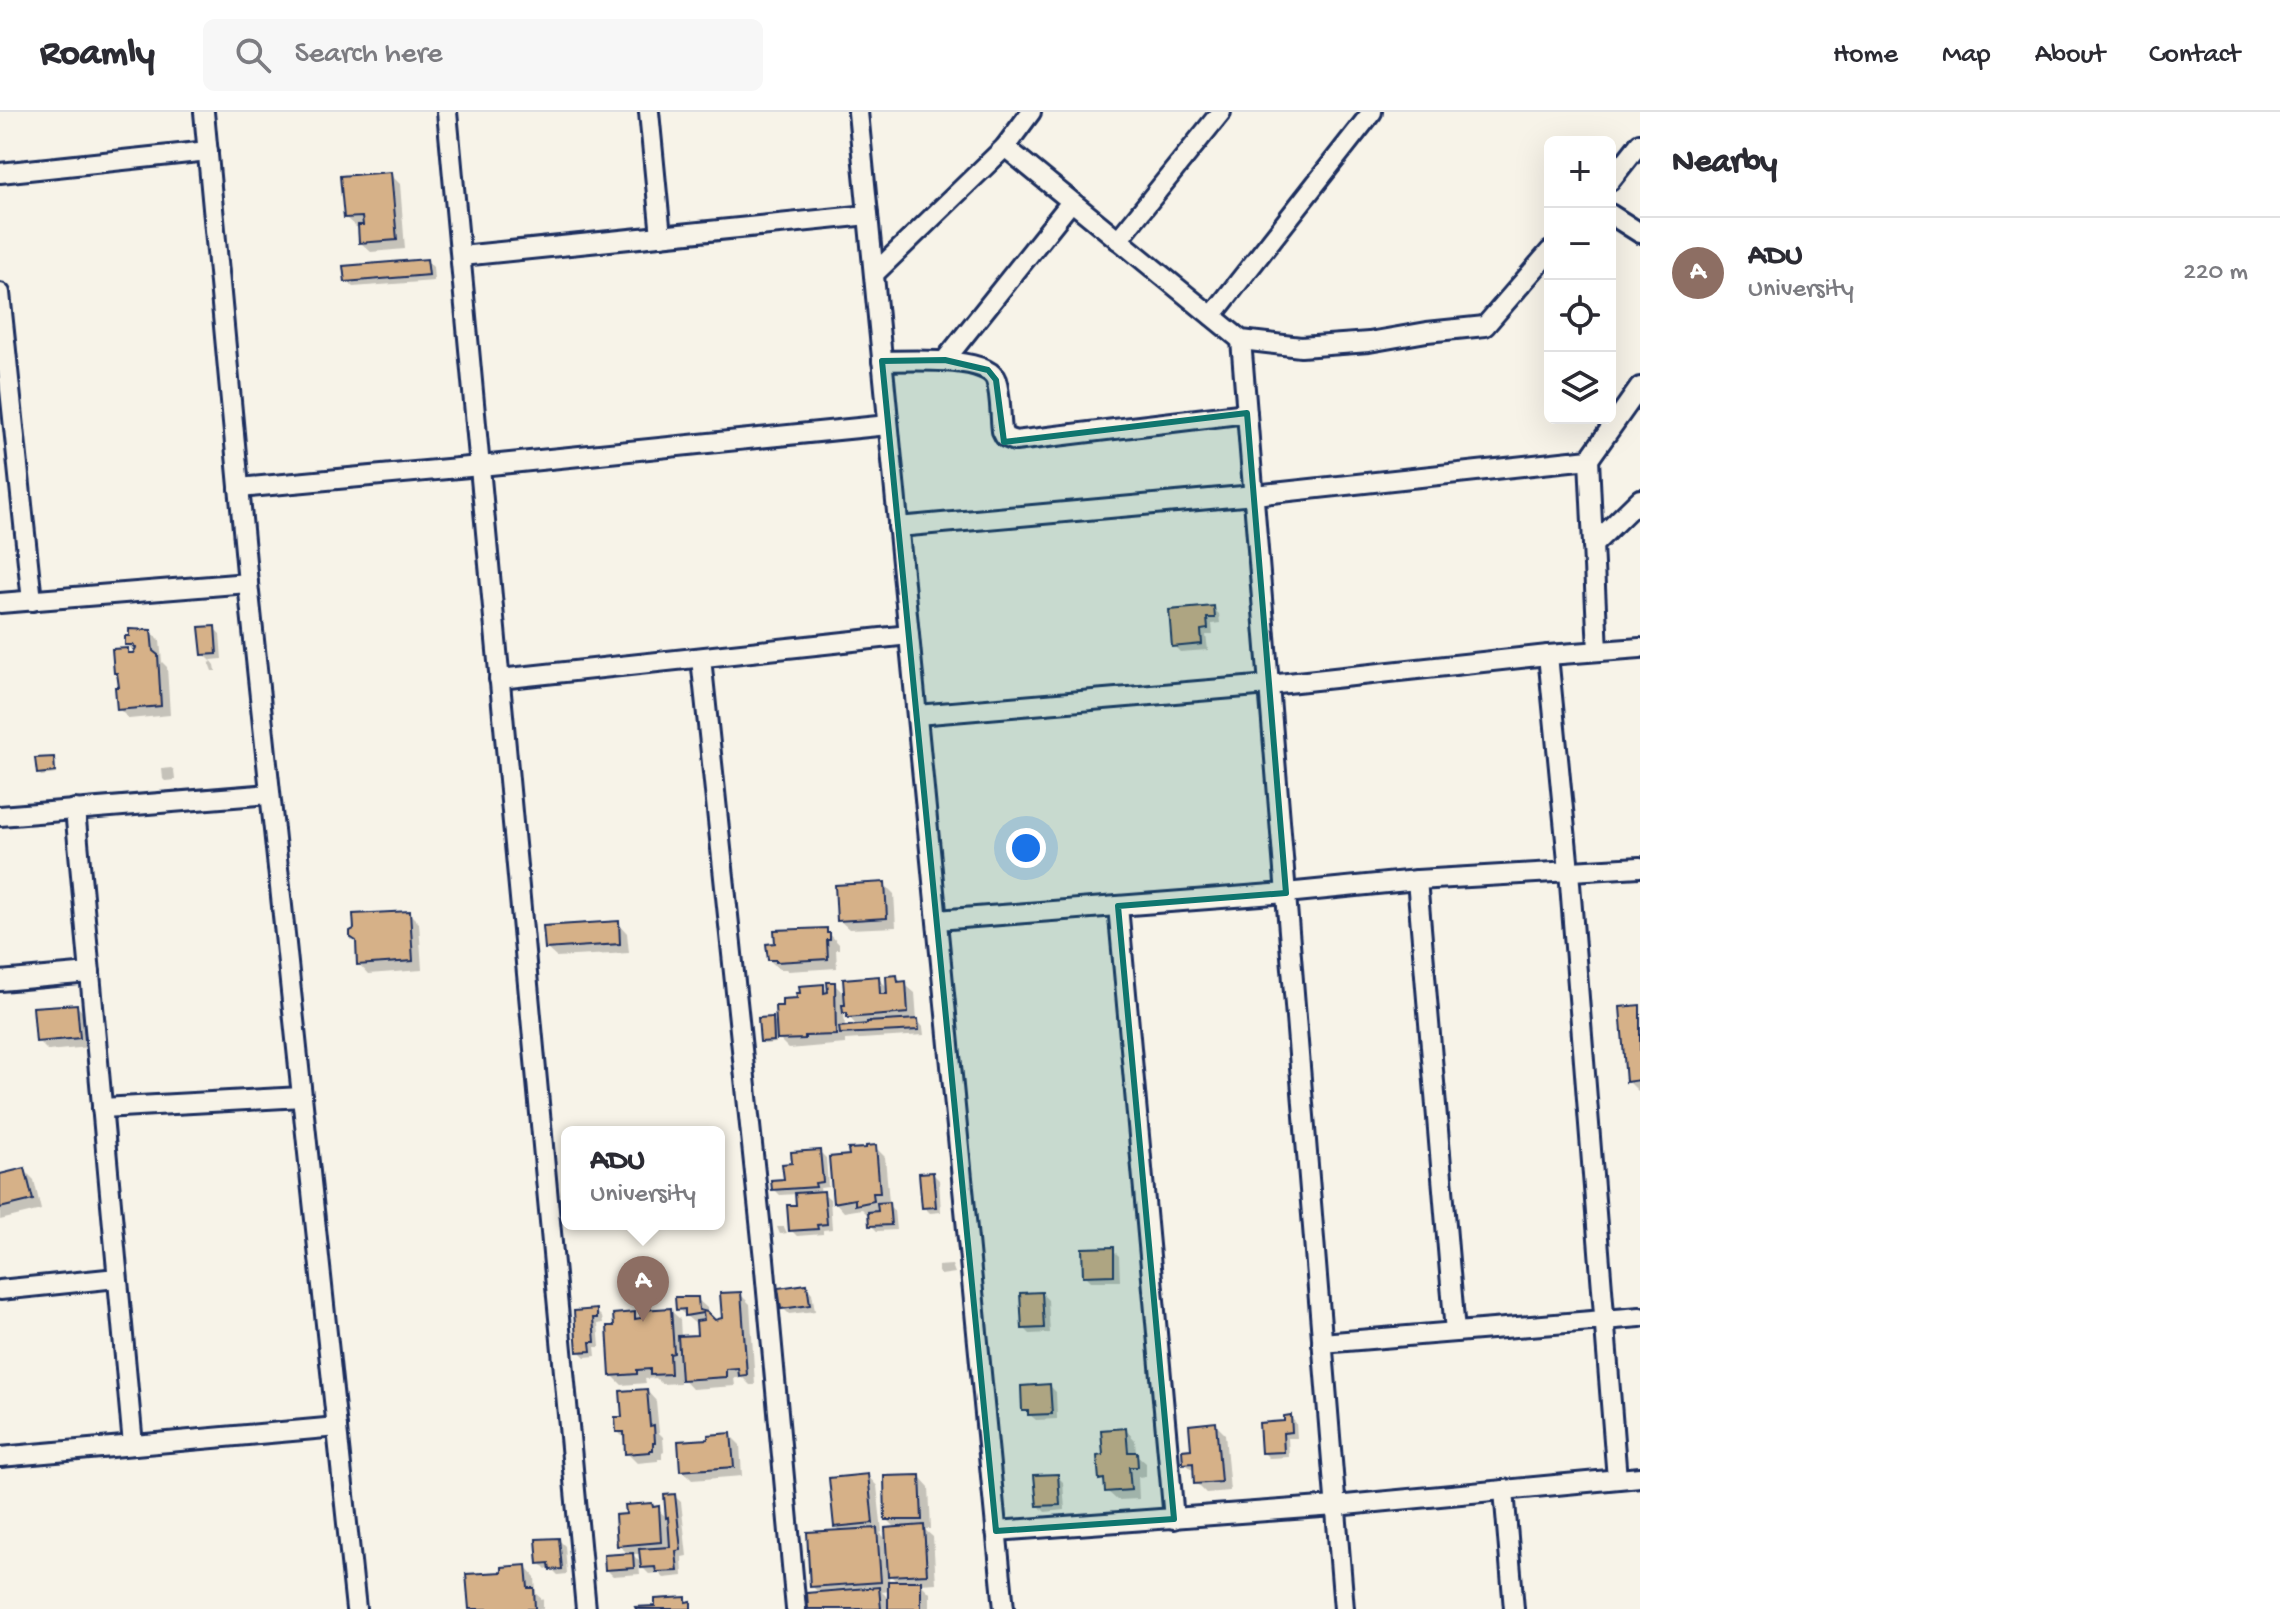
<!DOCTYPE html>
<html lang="en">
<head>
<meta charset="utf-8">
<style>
  body { margin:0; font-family:"Gochi Hand",sans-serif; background:#f7f7f7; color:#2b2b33 }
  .controls { position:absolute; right:24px; top:24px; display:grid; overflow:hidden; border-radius:12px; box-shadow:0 8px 32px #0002 }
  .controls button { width:72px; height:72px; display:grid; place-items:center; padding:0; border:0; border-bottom:2px solid #e1e1e2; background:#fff; color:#2b2b33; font:40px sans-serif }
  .you { position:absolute; left:1026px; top:736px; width:28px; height:28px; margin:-20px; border:6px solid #fff; border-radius:50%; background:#1a73e8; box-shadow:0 0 0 12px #1a73e833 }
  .badge { display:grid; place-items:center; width:52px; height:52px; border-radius:50%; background:#0b8043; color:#fff; font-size:26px; font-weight:700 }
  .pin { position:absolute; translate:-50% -66px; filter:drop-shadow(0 2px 4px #0008) }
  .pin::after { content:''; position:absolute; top:42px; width:28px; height:24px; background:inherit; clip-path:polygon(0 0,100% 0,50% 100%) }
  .popup { position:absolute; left:561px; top:1014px; width:164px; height:104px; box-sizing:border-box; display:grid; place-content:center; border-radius:12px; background:#fff; filter:drop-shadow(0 2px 6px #0005); font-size:26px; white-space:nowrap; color:#7c7c81 }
  .popup b { font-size:30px; color:#2b2b33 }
  .popup::after { content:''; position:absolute; left:50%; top:100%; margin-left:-16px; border:16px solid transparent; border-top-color:#fff }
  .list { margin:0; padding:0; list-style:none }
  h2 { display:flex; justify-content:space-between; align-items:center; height:104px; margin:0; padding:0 32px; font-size:34px }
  h2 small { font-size:26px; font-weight:400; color:#7c7c81 }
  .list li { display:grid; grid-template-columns:52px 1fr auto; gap:24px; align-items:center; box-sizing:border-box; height:112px; padding:0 32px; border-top:2px solid #e1e1e2 }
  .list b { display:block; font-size:30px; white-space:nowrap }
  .list p { margin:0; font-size:26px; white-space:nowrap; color:#7c7c81 }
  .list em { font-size:26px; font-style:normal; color:#7c7c81 }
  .icon { flex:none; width:44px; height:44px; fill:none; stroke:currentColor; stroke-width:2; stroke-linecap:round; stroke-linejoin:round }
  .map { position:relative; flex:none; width:1640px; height:1497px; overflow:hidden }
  header { display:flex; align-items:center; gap:48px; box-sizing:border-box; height:112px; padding:0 40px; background:#fff; border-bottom:2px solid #e1e1e2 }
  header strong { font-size:38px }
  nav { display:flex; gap:44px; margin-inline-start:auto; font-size:28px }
  .search { width:560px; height:72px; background:#f7f7f7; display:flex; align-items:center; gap:20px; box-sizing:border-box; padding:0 28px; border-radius:12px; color:#7c7c81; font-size:30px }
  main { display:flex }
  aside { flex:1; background:#fff }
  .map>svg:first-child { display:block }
  .shadow { fill:#0003; fill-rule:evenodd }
  .building { fill:#d6b188; stroke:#1b2f5e; stroke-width:2 }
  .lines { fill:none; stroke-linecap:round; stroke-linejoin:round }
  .street-casing { stroke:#1b2f5e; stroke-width:24 }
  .street { stroke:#f7f3e8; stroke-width:18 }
  .marked { fill:#0f766e; fill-opacity:0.2; stroke:#0f766e; stroke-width:6; stroke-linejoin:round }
</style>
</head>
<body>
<header>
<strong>Roamly</strong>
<div class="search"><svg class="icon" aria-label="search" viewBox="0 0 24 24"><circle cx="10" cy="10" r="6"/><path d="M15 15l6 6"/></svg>Search here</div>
<nav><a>Home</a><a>Map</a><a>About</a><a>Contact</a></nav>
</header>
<main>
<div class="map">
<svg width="1640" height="1497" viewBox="0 0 1640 1497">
  <rect width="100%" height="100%" fill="#f7f3e8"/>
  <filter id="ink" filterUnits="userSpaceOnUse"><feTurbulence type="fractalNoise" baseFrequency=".0125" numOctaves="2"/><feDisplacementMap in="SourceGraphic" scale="16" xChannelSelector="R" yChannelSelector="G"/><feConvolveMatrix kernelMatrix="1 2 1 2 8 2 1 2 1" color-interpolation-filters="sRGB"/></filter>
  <g filter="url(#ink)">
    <g class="shadow">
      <path d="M390,62l10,10 5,65 -34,3 -10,-9 -1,-16h-4l-10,-9z"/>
      <path d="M427,149l6,6 1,14 -81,6 -7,-6z"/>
      <path d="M1213,496l6,6 1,9 -8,1 1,11h-7l2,15 -28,2 -6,-6z"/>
      <path d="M214,516l6,6 2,25 -11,1 4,5 1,6h-4l-3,-8 3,-1 -8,-8z"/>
      <path d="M150,519l10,10 2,21 5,5 3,48 -41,4 -10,-10 2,-20 -2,-13 -3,-4 11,-22 5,5h5l-10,-11z"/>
      <path d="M53,647l2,2 1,13 -15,2 -2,-3z"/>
      <path d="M171,656l3,2 1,10 -10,1 -2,-2 -1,-10z"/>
      <path d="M884,772l10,10 2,33 -47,2 -10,-9z"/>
      <path d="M409,801l10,10 3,47 -54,4 -9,-10z"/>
      <path d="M618,811l9,10 2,20 -73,4 -10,-9z"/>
      <path d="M826,818l13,14v5h-3l1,19 -49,3 -2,-2h-7l-10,-9z"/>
      <path d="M896,865l19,16 2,27 6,7 1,8 -79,5v4l-56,5 -13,-13v7l-12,1 -2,-3 10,-22 6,6 21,-25 24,-14 7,8 4,-10 12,12 32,-18 11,11zM844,900l5,5 9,10 -13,1z"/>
      <path d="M77,894l9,10 3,31 -41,4 -10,-10z"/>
      <path d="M1640,895v83l-2,1 -10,-10z"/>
      <path d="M875,1035l10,10 4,45h-3l8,9 2,19 -19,1 -6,-6 -1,-12 -3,1 -5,-5 -18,3 -9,-10 16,-45z"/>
      <path d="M820,1040l6,6 2,29 -8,1 1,5h2l7,6 2,30 -9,1v4l-26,2 -6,-6 7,-23 -1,-13 -17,1 -6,-6 12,-8 8,-16z"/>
      <path d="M24,1058l10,10 7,30 -41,10v-43z"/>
      <path d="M933,1062l6,6 2,32 -11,1 -6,-6z"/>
      <path d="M777,1115h7l3,6 -7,1z"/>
      <path d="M1113,1138l6,6 1,25h-29l-6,-6z"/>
      <path d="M952,1153l3,8 -14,2 -3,-3v-6z"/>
      <path d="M806,1174l6,7 3,18 -26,3 -6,-6z"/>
      <path d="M740,1182l10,10 5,81h-5l-8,-8 -8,1 1,8 -43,3 -12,-13v7l-18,1 -6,-6 -11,1 1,4 -24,2 -10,-10 4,-47 18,-14 6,6 30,-10 10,9 1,19 18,-1 -1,-11 -20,-17 19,-10 10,9 1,7 7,7 9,-2z"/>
      <path d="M1042,1182l6,6 2,33 -20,1 -6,-6z"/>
      <path d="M596,1199l6,6 1,6 -5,1 2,23h-5l1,9 -11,1 -6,-6 -3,-38z"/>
      <path d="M1050,1274l6,6 1,27 -21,1 -12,-10z"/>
      <path d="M647,1279l9,10 3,32 4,4 1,15 -2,1v6h-4v2l-21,2 -10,-10 -1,-13 -8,-8 7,-13z"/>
      <path d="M1290,1305l6,6 1,15h-9l1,19 -20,1 -6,-6z"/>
      <path d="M1215,1312l10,10 5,57 -24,2 -10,-10v-10l-11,-10z"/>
      <path d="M1126,1318l9,10 1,14 10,9v13l-8,1 1,22 -22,1 -10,-9v-6l-6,-6 4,-22z"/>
      <path d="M730,1323l10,10 2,31 -50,4 -10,-10 28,-29z"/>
      <path d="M868,1364l9,10 5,46 -2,1 8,8 9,-12 -10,-10 33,-42 9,10 2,42h-7l9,8 3,46 -15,1 9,9v16h-120l10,-15 -8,-8 29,-54 -5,-6zM889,1462l9,9h-9zM890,1479v9l-8,-8z"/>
      <path d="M1057,1364l6,6 2,28 -20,2 -6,-6z"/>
      <path d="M674,1384l7,6 6,54 -5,1 1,19 -19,2 -5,-5 -10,1 -10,-10 1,10 -27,2 -6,-6 22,-15 -10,-10 9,-29 23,-11 17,13 -2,-21zM632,1442h9l1,10z"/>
      <path d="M559,1428l6,6 2,28 -9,1 -6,-6h-6l-6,-6z"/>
      <path d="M526,1455l9,10 1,17 7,6v9h-72l33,-35z"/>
    </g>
    <g class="building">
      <path d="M391,60l6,68 -38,3 -1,-18h5l-1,-8 -18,1 -4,-42z"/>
      <path d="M427,147l2,16 -84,7 -2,-16z"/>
      <path d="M1214,494l1,12h-8l1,11 -7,1 1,14 -30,3 -3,-37z"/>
      <path d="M215,514l2,28 -15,1 -3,-28z"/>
      <path d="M129,517l22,1 2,21 5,4 3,51 -44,4 -2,-23h4l-2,-14h-3l-2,-24 16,-1v5h5l3,-5 -3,-3h-8v-9h4z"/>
      <path d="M54,645l1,15 -18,2 -2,-16z"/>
      <path d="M885,770l2,36 -50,3 -2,-36z"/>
      <path d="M410,799l3,50 -56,4 -1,-24 -6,-4v-6l4,-2 -1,-15z"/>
      <path d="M619,809l1,23 -75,5 -2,-23z"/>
      <path d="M827,816v5h3v7h-3l1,19 -52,3v-2h-8l-2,-16 9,-1 -1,-13z"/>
      <path d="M897,863l1,7 8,-1 2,32 -61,5v-5h-4l-1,-8h3l-2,-26 36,-3 1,18h7l-1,-18z"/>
      <path d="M827,870h8l1,53 -31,1v3l-28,1 -2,-34h7v-7l15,-1 -1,-5h4l-1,-7 25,-2v9l4,-1z"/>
      <path d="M77,892l3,34 -44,4 -3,-35z"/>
      <path d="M1640,893v75l-14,2 -6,-75z"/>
      <path d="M773,905l1,24 -14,1 -2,-24z"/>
      <path d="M918,907l1,11 -79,4 -1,-7 28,-3v-2z"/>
      <path d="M876,1033l4,48h-7l1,8 -19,4v-6l-22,4 -4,-46 20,-2 -1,-6 18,-1v-2z"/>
      <path d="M820,1038l3,32 -8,1 1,4 -44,3 -1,-10 13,-1 -2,-15 10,-1 -1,-11z"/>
      <path d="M25,1056l8,32 -33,8v-34z"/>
      <path d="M933,1060l3,35 -14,1 -3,-35z"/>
      <path d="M824,1079l3,33 -10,1 1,4 -29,2 -2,-26h9l-1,-12z"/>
      <path d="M889,1090l2,23 -22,1 -1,-14 10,-1 -1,-8z"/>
      <path d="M1114,1135v28l-31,1 -1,-28z"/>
      <path d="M807,1172l3,21 -29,4 -3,-21z"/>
      <path d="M741,1180l6,83 -8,1 -1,-8 -12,1v8l-45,3 -3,-44 19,-1 -1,-14 8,-1 -1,-7 -18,3v-7l-9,1 -1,-13h23l1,13 8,2 8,8 7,-2 -2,-25z"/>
      <path d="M1042,1180l2,36 -22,1 -2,-36z"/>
      <path d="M671,1196l3,45 -4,1 1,20 -21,1v-6l-13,1v4l-27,2 -3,-50h7l-1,-12 22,-2v7l6,-1v-8z"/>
      <path d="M597,1197v9h-4l2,24h-5l1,9 -14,1 -3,-41z"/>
      <path d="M1050,1272l2,30 -24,1v-4h-6l-1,-25z"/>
      <path d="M647,1277l3,37 4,-1 1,18h-2v7h-3v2l-25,2 -1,-22h-8l-1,-15h7l-2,-26z"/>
      <path d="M1291,1303l1,17 -9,1 1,19 -23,1 -2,-30 25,-2v-5z"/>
      <path d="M1216,1310l5,60 -27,2 -1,-21 -10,1 -1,-14 9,-1 -2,-24z"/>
      <path d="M1126,1316l2,24h9l1,15h-9l2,23 -26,2 -1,-13 -5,1 -2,-24 6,-1 -2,-25z"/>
      <path d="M731,1321l3,34 -54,4 -2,-30 30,-2v-4z"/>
      <path d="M868,1362l5,49 -39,4 -5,-49z"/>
      <path d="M1058,1362l2,31 -23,1 -3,-31z"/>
      <path d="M920,1363l2,45h-37l-1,-44z"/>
      <path d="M675,1382l6,56 -5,1 2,20 -22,1 -1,-5 -14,1 -2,-19 31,-2 -2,-30 -2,1 -2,-23z"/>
      <path d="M652,1391l1,4 6,-1 2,36 -44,4 -2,-31 11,-1 -1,-9z"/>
      <path d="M924,1413l3,49 -39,2 -3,-48z"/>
      <path d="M877,1416l4,54 -71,5 -3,-55z"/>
      <path d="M559,1426l3,31 -12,1 -1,-7 -11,1 -2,-25z"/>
      <path d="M633,1441l1,15 -29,2 -1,-15z"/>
      <path d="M526,1453l2,23h6l1,21h-66l-3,-35 36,-2v-5z"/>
      <rect x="888" y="1469" width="33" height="28"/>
      <path d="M879,1475l2,22h-73l-1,-16z"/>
      <path d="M686,1485v5l5,-1v8h-55l-1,-2 20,-1v-7z"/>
    </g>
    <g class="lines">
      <defs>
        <g id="street">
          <path d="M204,0l44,471 108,1026"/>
          <path d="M447,0l139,1497"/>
          <path d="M649,0l12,124"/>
          <path d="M858,0l146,1497"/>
          <path d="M1005,35l236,193 60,7 68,-5 58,-10 58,-6 65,-75"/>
          <path d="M0,61l208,-22"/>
          <path d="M1610,69l30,-38"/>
          <path d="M1610,102l30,19"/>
          <path d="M1118,128l103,-128"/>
          <path d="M461,144l407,-41"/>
          <path d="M874,162l131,-127 26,-35"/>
          <path d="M0,181l32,308"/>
          <path d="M1212,204l160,-204"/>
          <path d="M1241,228l103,1269"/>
          <path d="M945,248l126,-158"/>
          <path d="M882,249c22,0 106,-6 114,19 5,15 4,35 6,51l3,6 10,4 232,-28"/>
          <path d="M1589,347l9,192"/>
          <path d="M239,376l241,-22 408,-41"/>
          <path d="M898,415l356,-32 335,-36 51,-72"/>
          <path d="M1593,433l47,-46"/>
          <path d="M0,491l248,-20"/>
          <path d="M1548,543l21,216 48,608"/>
          <path d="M701,546l63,601 32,350"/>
          <path d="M499,567l410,-44"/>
          <path d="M917,603l352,-30 279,-30 92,-7"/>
          <path d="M75,697l58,636"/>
          <path d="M0,704l270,-22"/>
          <path d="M1417,768l38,452"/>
          <path d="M1118,794l56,613"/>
          <path d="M937,808l349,-27 131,-13 223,-13"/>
          <path d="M0,869l90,-8"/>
          <path d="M102,996l200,-11"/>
          <path d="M0,1178l117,-12"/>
          <path d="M1322,1231l318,-26"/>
          <path d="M0,1345l337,-30"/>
          <path d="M1504,1378l10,119"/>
          <path d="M996,1419l339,-25 305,-29"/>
        </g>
      </defs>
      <use href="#street" class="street-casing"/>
      <use href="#street" class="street"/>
    </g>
  </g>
  <path class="marked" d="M945,248l43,10 8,10 8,62 243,-29 39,480 -168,13 56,613 -178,12 -114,-1170z"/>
</svg>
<div class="controls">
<button>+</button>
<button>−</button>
<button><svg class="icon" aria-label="locate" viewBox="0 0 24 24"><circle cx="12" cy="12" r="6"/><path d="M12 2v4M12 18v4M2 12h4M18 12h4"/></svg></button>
<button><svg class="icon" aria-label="layers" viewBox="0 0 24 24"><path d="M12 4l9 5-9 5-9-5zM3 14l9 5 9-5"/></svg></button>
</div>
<div class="you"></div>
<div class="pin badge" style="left:643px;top:1210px;background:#8d6e63">A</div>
<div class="popup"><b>ADU</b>University</div>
</div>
<aside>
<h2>Nearby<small></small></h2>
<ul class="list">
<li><span class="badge" style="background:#8d6e63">A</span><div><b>ADU</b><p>University</p></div><em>220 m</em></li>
</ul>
</aside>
</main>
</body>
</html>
